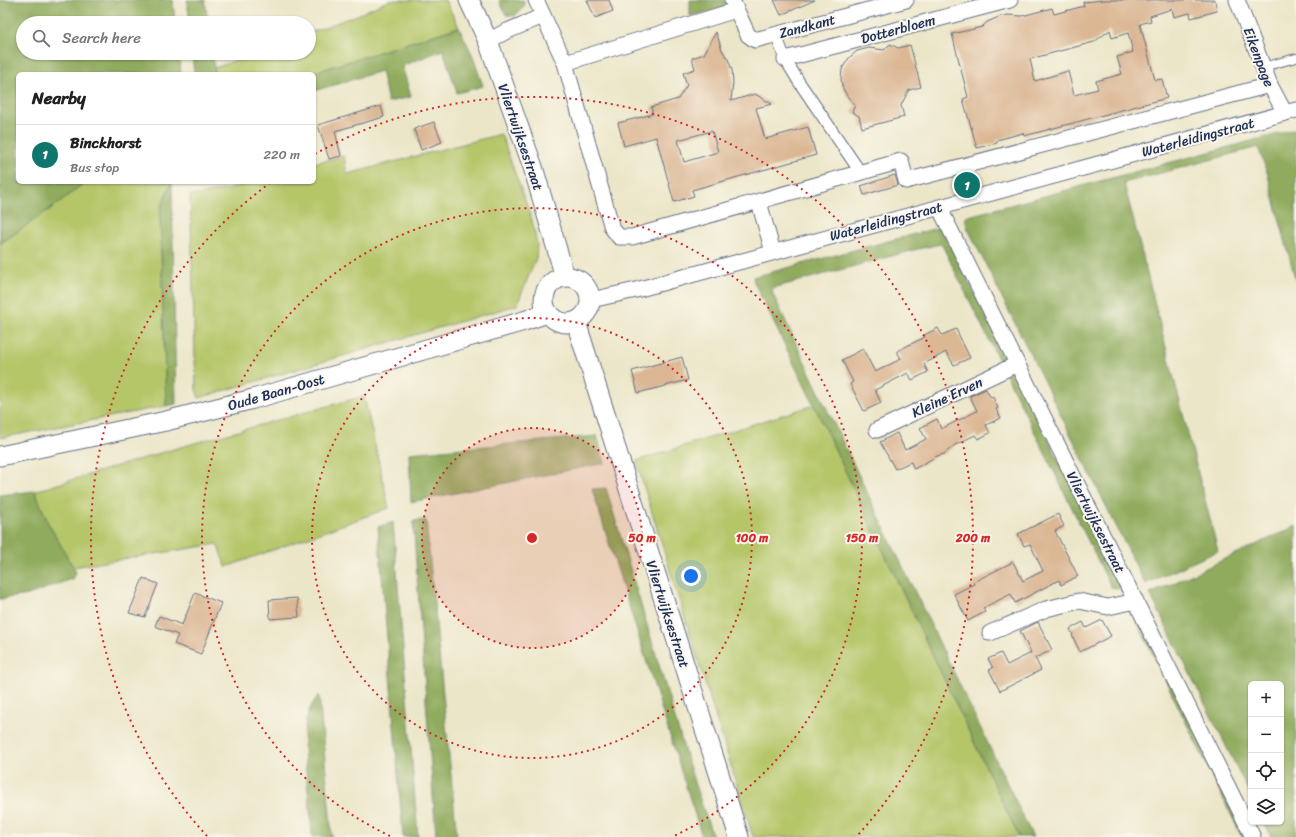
<!DOCTYPE html>
<html lang="en">
<head>
<meta charset="utf-8">
<style>
  body { margin:0; font-family:Sriracha,sans-serif; background:#f6f6f6; color:#202124 }
  .controls { position:absolute; right:12px; bottom:12px; display:grid; overflow:hidden; border-radius:6px; box-shadow:0 1px 3px #0004 }
  .controls button { width:36px; height:36px; display:grid; place-items:center; padding:0; border:0; border-bottom:1px solid #e0e0e0; background:#fff; color:#202124; font:20px sans-serif }
  .you { position:absolute; left:691px; top:576px; width:14px; height:14px; margin:-10px; border:3px solid #fff; border-radius:50%; background:#1a73e8; box-shadow:0 0 0 6px #1a73e833 }
  .badge { display:grid; place-items:center; width:26px; height:26px; border-radius:50%; background:#0f766e; color:#fff; font-size:13px; font-weight:700 }
  .pin { position:absolute; translate:-50% -50%; border:2px solid #fff; box-shadow:0 1px 4px #0006 }
  .list { margin:0; padding:0; list-style:none }
  h2 { display:flex; justify-content:space-between; align-items:center; height:52px; margin:0; padding:0 16px; font-size:17px }
  h2 small { font-size:13px; font-weight:400; color:#757577 }
  .list li { display:grid; grid-template-columns:26px 1fr auto; gap:12px; align-items:center; box-sizing:border-box; height:60px; padding:0 16px; border-top:1px solid #e0e0e0 }
  .list b { display:block; font-size:15px; white-space:nowrap }
  .list p { margin:0; font-size:13px; white-space:nowrap; color:#757577 }
  .list em { font-size:13px; font-style:normal; color:#757577 }
  .icon { flex:none; width:22px; height:22px; fill:none; stroke:currentColor; stroke-width:2; stroke-linecap:round; stroke-linejoin:round }
  .map { position:relative; flex:none; width:1296px; height:837px; overflow:hidden }
  .search { position:absolute; background:#fff; box-shadow:0 1px 3px #0004; left:16px; top:16px; width:300px; height:44px; display:flex; align-items:center; gap:10px; box-sizing:border-box; padding:0 14px; border-radius:22px; color:#757577; font-size:15px }
  .panel { position:absolute; background:#fff; box-shadow:0 1px 3px #0004; left:16px; top:72px; width:300px; height:112px; border-radius:6px }
  .map>svg:first-child { display:block }
  .green { fill:#b5c669; stroke:#687a64 }
  .forest { fill:#90ab5d; stroke:#566d5e }
  .building { fill:#dbb794; fill-rule:evenodd }
  .lines { fill:none; stroke-linecap:round; stroke-linejoin:round }
  .service-casing { stroke:#646f83; stroke-width:10 }
  .pedestrian-casing { stroke:#646f83; stroke-width:13 }
  .minor-casing { stroke:#646f83; stroke-width:17 }
  .tertiary-casing { stroke:#646f83; stroke-width:21 }
  .service { stroke:#fff; stroke-width:8 }
  .pedestrian { stroke:#fff; stroke-width:11 }
  .minor { stroke:#fff; stroke-width:15 }
  .tertiary { stroke:#fff; stroke-width:19 }
  .ring { fill:none; stroke:#d62828; stroke-width:2; stroke-dasharray:2 4 }
  .labels { text-anchor:middle; stroke-width:4; stroke-linejoin:round; paint-order:stroke }
  .street-label { font-size:14px; fill:#1b2f5e; stroke:#fbf7ec }
  .centre { fill:#d62828; stroke:#fbf7ec; stroke-width:2 }
  .ring-label { font-size:12px; text-anchor:middle; font-weight:bold; fill:#d62828; stroke:#fbf7ec; stroke-width:4; stroke-linejoin:round; paint-order:stroke }
</style>
</head>
<body>
<div class="map">
<svg width="1296" height="837" viewBox="0 0 1296 837">
  <rect width="100%" height="100%" fill="#fbf7ec"/>
  <filter id="ink" filterUnits="userSpaceOnUse"><feTurbulence type="fractalNoise" baseFrequency=".025" numOctaves="2"/><feDisplacementMap in="SourceGraphic" scale="8" xChannelSelector="R" yChannelSelector="G"/><feConvolveMatrix kernelMatrix="1 2 1 2 8 2 1 2 1" color-interpolation-filters="sRGB"/></filter>
  <filter id="wash" filterUnits="userSpaceOnUse"><feTurbulence type="fractalNoise" baseFrequency=".012" numOctaves="4" result="noise"/><feDisplacementMap in="SourceGraphic" scale="16" xChannelSelector="R" yChannelSelector="G"/><feGaussianBlur stdDeviation="0.9" result="paint"/><feColorMatrix in="noise" values="0 0 0 0 0 0 0 0 0 0 0 0 0 0 0 0 0 1.4 0 .05"/><feComposite in="paint" operator="in"/></filter>
  <g filter="url(#wash)">
    <rect width="100%" height="100%" fill="#ece6c9"/>
    <g class="green">
      <path d="M390,0h55l14,27 -150,47h-94l-1,-6 42,-15h53v-20l48,-18z"/>
      <path d="M501,134l31,86 5,25 -1,13 -19,47 -318,93 -3,-8 -6,-194 40,-7 21,-7h63v-19l30,-7 3,18z"/>
      <path d="M85,182h87l-7,14 -5,21 6,189 -166,32v-194l60,-42z"/>
      <path d="M364,396l25,112 -163,59 -9,-23 -144,23 -25,-44 -13,-32 142,-43z"/>
      <path d="M814,405l205,432h-266l-117,-376z"/>
    </g>
    <g class="forest">
      <path d="M0,0h173l2,23h-152v30h156l2,21h-163v108h67l-25,20 -60,42z"/>
      <path d="M187,0h18l3,23h-18z"/>
      <path d="M499,0h25v6l-9,10 -9,-1z"/>
      <path d="M690,0h34l3,8 -37,8z"/>
      <path d="M459,27l13,27 11,32 -26,7 -14,-43 -39,15 -1,4 8,28 -23,5 -7,-31 -67,20v-17h-5z"/>
      <path d="M192,53h20l3,21h-21z"/>
      <path d="M1296,129v153l-29,-110 -9,-25 -134,36 94,368 -73,33 -178,-357 -2,-10z"/>
      <path d="M172,182l4,222 -10,2 -6,-189 1,-10z"/>
      <path d="M941,227l308,610h-7l-121,-248 -10,-2 -168,-340 -3,-3 -22,5 -145,39 -1,4 52,111 209,434h-14l-205,-432 -60,-123 -1,-5z"/>
      <path d="M597,436l8,27 -194,39 -2,-49z"/>
      <path d="M606,488l88,294 19,55h-11l-110,-348z"/>
      <path d="M35,491l13,32 28,49 -2,6 -46,17 -28,4v-104z"/>
      <path d="M426,520l31,317h-21l-23,-316z"/>
      <path d="M393,522l25,315h-15l-25,-310z"/>
      <path d="M1296,526v311h-25l-7,-15h17v-138h-30v112l-101,-202z"/>
      <path d="M319,695l13,142h-20c-1,-19 -3,-37 -5,-56 -3,-29 -9,-62 12,-86z"/>
    </g>
    <g id="blocks">
      <g class="building">
        <path d="M587,0h22l4,11 -18,7z"/>
        <path d="M774,0h41l-34,15z"/>
        <path d="M1105,0h110l2,11 -26,7 -1,-5 -16,4 -2,-8 -22,7 1,5 -11,3 15,56 7,-1 5,19 -143,38 -1,-3 -26,7v3l-20,5 -14,-49 5,-2 -16,-63 30,-7 5,-5 14,-6 7,-1 14,1 30,-8 2,6 30,-8 -1,-4zM1110,30l2,8 16,-5 5,19 -16,5 5,17 -26,7 2,8 -24,6 -6,-24 -33,10 -5,-22 64,-17z"/>
        <path d="M716,32l6,18 6,9 4,11 1,13 -2,18 24,-7 17,10 -16,4 9,31 43,-12 8,28 -124,35 2,6 -20,6 -18,-65 -32,9 -6,-23 35,-9 -2,-7 27,-8 9,-14 -4,-12 12,-4 -3,-11 12,-4zM712,131l6,21 -34,10 -6,-22z"/>
        <path d="M890,44l8,4 12,-3 11,42 -12,3 -8,15 3,12 -42,11 -3,-12 -7,-4 3,-7 -8,-9 -5,-10 -1,-7 1,-10 7,-11 8,-7 12,-3 15,2z"/>
        <path d="M381,106l3,11 -49,14 6,25 -12,3 -11,-34z"/>
        <path d="M434,122l8,20 -21,8 -7,-21z"/>
        <path d="M895,175l3,10 -34,10 -3,-9z"/>
        <path d="M938,328l4,7 14,-6 14,29 -16,7 -8,-13 -22,12 4,8 -16,8 -4,-7 -33,17 6,13 -17,8 -14,-27 3,-2 -11,-22 21,-11 12,23 26,-13 -4,-8 28,-14 -1,-2z"/>
        <path d="M682,357l6,23 -50,13 -6,-22z"/>
        <path d="M986,389l5,9 2,-1 5,11 -2,1 5,9 -15,7 4,8 -12,6 -3,-4 -20,10 -11,9 -7,2 -23,13 -3,-7 -16,7 -15,-27 17,-9 8,17 21,-11 -6,-11 17,-9 4,10 36,-18 -7,-15z"/>
        <path d="M1058,514l6,12 -9,5 23,45 -17,9 -2,-5 -44,23 -4,-9 -28,14 2,4 -17,9 -14,-27 20,-10 -1,-2 40,-20 10,19 20,-10 -13,-27 -6,2 -6,-12z"/>
        <path d="M143,578l15,6 -13,33 -16,-4z"/>
        <path d="M195,593l26,10 -20,51 -27,-10 4,-9 -23,-9 4,-10 23,9z"/>
        <path d="M297,598l2,19 -29,2 -1,-19z"/>
        <path d="M1102,620l9,16 -31,16 -8,-17h1l-3,-6 13,-7 3,6z"/>
        <path d="M1038,622l14,28 -17,8 6,12 -41,21 -11,-21 4,-2 -5,-9 13,-6 6,12 24,-12 -11,-22z"/>
      </g>
    </g>
  </g>
  <g filter="url(#ink)">
    <use href="#blocks" fill-opacity="0" stroke="#646f83" stroke-width="1"/>
    <g class="lines">
      <defs>
        <path id="service" d="M1263,67l33,-9"/>
        <path id="pedestrian" d="M776,35l9,24 14,23 62,91"/>
        <g id="minor">
          <path d="M536,0l29,63 47,165 7,9h13l269,-76 5,20 364,-96"/>
          <path d="M732,0l16,35 7,5 151,-40"/>
          <path d="M1237,0l33,85 15,28"/>
          <path d="M488,41l17,-9 38,-16"/>
          <path d="M785,59l225,-59"/>
          <path d="M565,63l171,-53"/>
          <path d="M759,202l14,50"/>
          <path d="M939,207l314,630"/>
          <path d="M591,300l45,-10 660,-180"/>
          <path d="M877,430l140,-66"/>
          <path d="M990,633l56,-24 33,-8 29,6 28,-6"/>
        </g>
        <g id="tertiary">
          <path d="M469,0l19,41 45,126 32,110"/>
          <circle cx="567" cy="300" r="23"/>
          <path d="M576,322l163,515"/>
          <path d="M0,456l166,-35 87,-22 271,-78 23,-8"/>
        </g>
      </defs>
      <use href="#service" class="service-casing"/>
      <use href="#pedestrian" class="pedestrian-casing"/>
      <use href="#minor" class="minor-casing"/>
      <use href="#tertiary" class="tertiary-casing"/>
      <use href="#service" class="service"/>
      <use href="#pedestrian" class="pedestrian"/>
      <use href="#minor" class="minor"/>
      <use href="#tertiary" class="tertiary"/>
    </g>
  </g>
  <circle cx="532" cy="538" r="110" fill="#d62828" fill-opacity=".12"/>
  <g class="ring">
    <circle cx="532" cy="538" r="110"/>
    <circle cx="532" cy="538" r="220"/>
    <path d="M390 836A330 330 0 1 1 674 836"/>
    <path d="M207 836A441 441 0 0 1 270 183M315 154A441 441 0 0 1 857 836"/>
  </g>
  <g class="labels">
    <g class="street-label">
      <text transform="translate(807 26) rotate(-15)" y="5">Zandkant</text>
      <text transform="translate(898 29) rotate(-15)" y="5">Dotterbloem</text>
      <text transform="translate(1259 57) rotate(69)" y="5">Eikenpage</text>
      <text transform="translate(521 137) rotate(71)" y="5">Vliertwijksestraat</text>
      <text transform="translate(1198 137) rotate(-15)" y="5">Waterleidingstraat</text>
      <text transform="translate(886 221) rotate(-15)" y="5">Waterleidingstraat</text>
      <text transform="translate(276 392) rotate(-16)" y="5">Oude Baan-Oost</text>
      <text transform="translate(947 397) rotate(-25)" y="5">Kleine Erven</text>
      <text transform="translate(1096 522) rotate(63)" y="5">Vliertwijksestraat</text>
      <text transform="translate(668 614) rotate(72)" y="5">Vliertwijksestraat</text>
    </g>
  </g>
  <circle cx="532" cy="538" r="6" class="centre"/>
  <g class="ring-label">
    <text x="642" y="542">50 m</text>
    <text x="752" y="542">100 m</text>
    <text x="862" y="542">150 m</text>
    <text x="973" y="542">200 m</text>
  </g>
</svg>
<div class="controls">
<button>+</button>
<button>−</button>
<button><svg class="icon" aria-label="locate" viewBox="0 0 24 24"><circle cx="12" cy="12" r="6"/><path d="M12 2v4M12 18v4M2 12h4M18 12h4"/></svg></button>
<button><svg class="icon" aria-label="layers" viewBox="0 0 24 24"><path d="M12 4l9 5-9 5-9-5zM3 14l9 5 9-5"/></svg></button>
</div>
<div class="you"></div>
<div class="pin badge" style="left:967px;top:185px">1</div>
<div class="search"><svg class="icon" aria-label="search" viewBox="0 0 24 24"><circle cx="10" cy="10" r="6"/><path d="M15 15l6 6"/></svg>Search here</div>
<section class="panel">
<h2>Nearby<small></small></h2>
<ul class="list">
<li><span class="badge">1</span><div><b>Binckhorst</b><p>Bus stop</p></div><em>220 m</em></li>
</ul>
</section>
</div>
</body>
</html>
